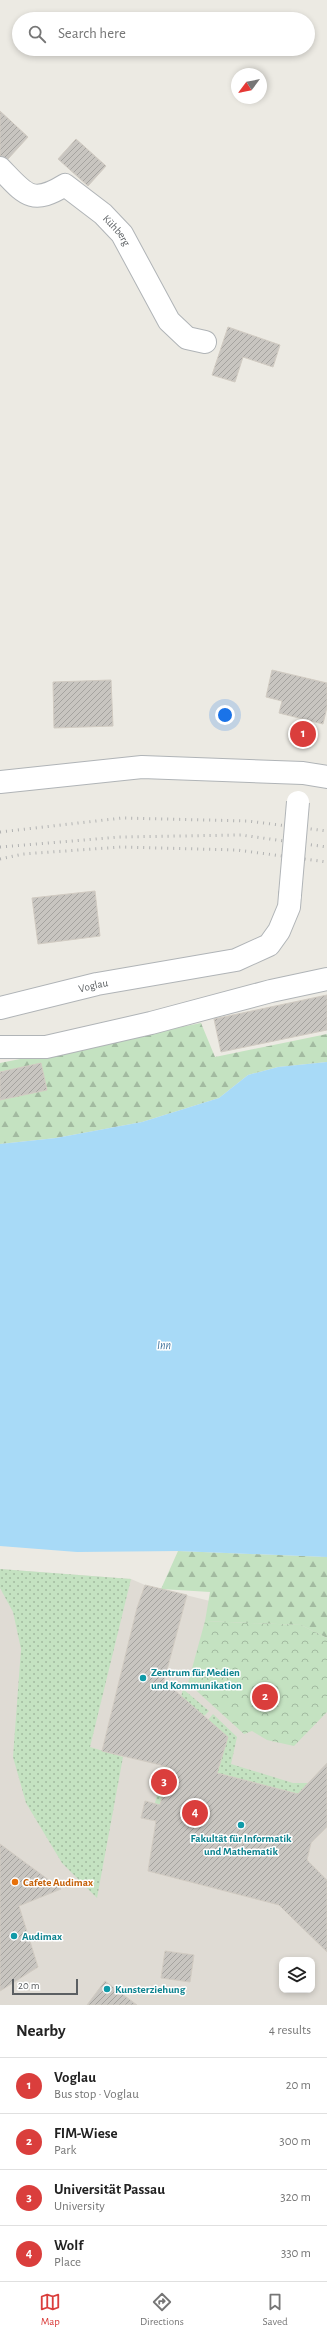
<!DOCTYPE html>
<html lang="en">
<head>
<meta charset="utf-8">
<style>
  body { margin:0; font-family:"Alegreya Sans",sans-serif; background:#f6f6f6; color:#222 }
  .controls { position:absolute; right:12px; bottom:12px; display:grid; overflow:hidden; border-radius:8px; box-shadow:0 2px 6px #0003 }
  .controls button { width:36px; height:36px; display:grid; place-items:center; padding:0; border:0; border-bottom:1px solid #e0e0e0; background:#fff; color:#222; font:20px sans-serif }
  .compass { position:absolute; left:231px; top:68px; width:36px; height:36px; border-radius:50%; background:#fff; box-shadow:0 2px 6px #0003; rotate:238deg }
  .scale { position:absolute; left:12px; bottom:10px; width:66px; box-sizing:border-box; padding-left:4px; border:2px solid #5b5f62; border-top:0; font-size:11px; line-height:14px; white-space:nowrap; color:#5b5f62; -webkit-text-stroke:3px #fff; paint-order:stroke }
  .you { position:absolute; left:225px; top:715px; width:14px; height:14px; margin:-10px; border:3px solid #fff; border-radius:50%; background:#1a73e8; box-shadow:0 0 0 6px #1a73e833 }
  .badge { display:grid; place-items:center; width:26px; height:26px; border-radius:50%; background:#da3e3c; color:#fff; font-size:13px; font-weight:700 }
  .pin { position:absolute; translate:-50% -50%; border:2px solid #fff; box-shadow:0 1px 4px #0006 }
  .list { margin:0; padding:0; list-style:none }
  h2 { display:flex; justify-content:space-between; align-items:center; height:52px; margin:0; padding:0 16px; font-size:17px }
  h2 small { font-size:13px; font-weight:400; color:#767676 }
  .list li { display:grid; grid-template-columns:26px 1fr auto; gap:12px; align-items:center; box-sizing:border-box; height:56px; padding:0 16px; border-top:1px solid #e0e0e0 }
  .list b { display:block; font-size:15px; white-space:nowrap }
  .list p { margin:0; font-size:13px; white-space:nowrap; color:#767676 }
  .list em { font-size:13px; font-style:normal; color:#767676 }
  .icon { flex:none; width:22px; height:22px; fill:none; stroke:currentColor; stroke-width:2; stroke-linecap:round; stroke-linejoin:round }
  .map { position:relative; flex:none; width:327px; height:2005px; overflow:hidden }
  .search { position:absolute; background:#fff; box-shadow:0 2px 6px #0003; left:12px; right:12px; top:12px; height:44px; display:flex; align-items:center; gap:10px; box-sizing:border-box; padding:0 14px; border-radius:22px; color:#767676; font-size:15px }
  .sheet { height:276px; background:#fff }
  nav { display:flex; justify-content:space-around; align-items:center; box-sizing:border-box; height:56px; border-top:1px solid #e0e0e0; background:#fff; font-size:11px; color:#767676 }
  nav a { display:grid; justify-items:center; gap:2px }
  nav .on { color:#da3e3c }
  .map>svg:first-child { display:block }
  .education { fill:#dfdbd4; fill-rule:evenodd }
  .grass { fill:url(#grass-dots) }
  .forest { fill:url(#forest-firs) }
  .park { fill:url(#park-crowns) }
  .water { fill:#a8daf7 }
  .building { fill:url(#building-hatch); stroke:#d1cbc2 }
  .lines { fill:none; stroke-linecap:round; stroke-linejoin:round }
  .minor-casing { stroke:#b0b4b7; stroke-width:24 }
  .minor { stroke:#fff; stroke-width:22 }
  .rail { stroke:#b1b2b2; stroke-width:3; stroke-dasharray:1 5; stroke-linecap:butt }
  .minor-bridge-casing { stroke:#b0b4b7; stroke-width:24; stroke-linecap:butt }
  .minor-bridge { stroke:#fff; stroke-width:22 }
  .culture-dot { fill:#0f9aa8; stroke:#fff; stroke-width:1.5 }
  .food-dot { fill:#e8710a; stroke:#fff; stroke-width:1.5 }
  .labels { text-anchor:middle; stroke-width:3; stroke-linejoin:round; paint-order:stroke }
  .street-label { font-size:11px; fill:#5b5f62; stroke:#fff }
  .culture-label { font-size:11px; font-weight:bold; fill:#0d838f; stroke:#fff; text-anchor:start }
  .food-label { font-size:11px; font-weight:bold; fill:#c56008; stroke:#fff; text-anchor:start }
  .water-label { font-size:12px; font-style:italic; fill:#44769f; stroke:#fff }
</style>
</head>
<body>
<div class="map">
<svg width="327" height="2005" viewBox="0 0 327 2005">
  <defs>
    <pattern id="grass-dots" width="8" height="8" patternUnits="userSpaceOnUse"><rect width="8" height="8" fill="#c4e2c1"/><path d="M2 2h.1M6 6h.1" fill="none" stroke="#a2baa0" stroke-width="1.8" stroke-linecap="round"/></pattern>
    <pattern id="forest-firs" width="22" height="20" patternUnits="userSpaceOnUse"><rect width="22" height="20" fill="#c4e2c1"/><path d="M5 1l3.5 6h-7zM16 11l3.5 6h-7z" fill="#a2baa0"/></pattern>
    <pattern id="park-crowns" width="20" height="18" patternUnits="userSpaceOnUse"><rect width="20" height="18" fill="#c4e2c1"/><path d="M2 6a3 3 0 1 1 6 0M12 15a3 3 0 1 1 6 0" fill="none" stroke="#a2baa0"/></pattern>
    <pattern id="building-hatch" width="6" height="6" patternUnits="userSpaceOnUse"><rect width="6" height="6" fill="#c8c5c0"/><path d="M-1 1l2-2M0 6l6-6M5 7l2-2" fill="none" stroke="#a5a39f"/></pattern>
  </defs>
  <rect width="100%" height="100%" fill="#eceae3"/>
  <path class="education" d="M0,1569l131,10 14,6 65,16 117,4v400h-327zM282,1960h30v30h-30z"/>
  <g class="grass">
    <path d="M0,1569l131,10 -41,168 33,10 -26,141 -35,-35 -36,-60 -13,-46 8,-108 -8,-37 -13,-24z"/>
    <path d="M183,1689l26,22 -5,5 -19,-16 -25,105 -5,-2z"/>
    <path d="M213,1714l24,23 -6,27 62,19h15l-10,11 -81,-21 11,-36 -20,-17z"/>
  </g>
  <g class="forest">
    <path d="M201,1023l14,34 112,-23v28l-49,5 -30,8 -29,23 -77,24 -86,16 -56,6v-81z"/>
    <path d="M178,1551l149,6v81l-26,-13 -96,-4 5,-29 -49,-3z"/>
  </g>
  <path class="park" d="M205,1621l96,4 26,13v74l-33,34 -27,-6 -15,-9 -8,3 -56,-51z"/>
  <path class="water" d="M327,1062v495l-149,-6 -101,1 -77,-6v-402l56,-6 86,-16 77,-24 29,-23 30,-8z"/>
  <g class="building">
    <path d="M0,111l28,26 -20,22 -8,-3z"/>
    <path d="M76,139l30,27 -18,20 -30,-27z"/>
    <path d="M228,327l52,18 -7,22 -30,-10 -8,25 -23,-7z"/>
    <path d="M272,670l55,13v24l-4,17 -44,-11 3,-12 -16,-4z"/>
    <path d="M111,680l2,46 -59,2 -1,-46z"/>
    <path d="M95,891l5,45 -62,8 -6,-46z"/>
    <path d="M327,995v35l-106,22 -7,-33z"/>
    <path d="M41,1063l6,27 -47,10v-28z"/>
    <path d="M145,1585l42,10 -23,86 64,56 -11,36 81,21 29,-31v64l-16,16 -4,17 20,20v72l-48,-47 -131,-34 8,-50 -15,-3 4,-17 15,4 9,-38 -67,-16 35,-143z"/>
    <path d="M0,1844l61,45 -42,17 19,61 -38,24z"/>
    <path d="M165,1951l29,4 -4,27 -29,-4z"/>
    <path d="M105,1981l32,24h-50z"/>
  </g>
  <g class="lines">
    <defs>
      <g id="minor">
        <path id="s1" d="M0,168c25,26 31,38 65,17l38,29 19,20 47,87 18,17 18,4"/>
        <path d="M0,782l142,-15 161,6 24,4"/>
        <path id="s2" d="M0,1008l97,-24 139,-24 33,-15 10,-14 10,-24 1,-12"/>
        <path d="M0,1047h46l105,-24 120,-32 56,-12"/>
      </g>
    </defs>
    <use href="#minor" class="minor-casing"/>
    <use href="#minor" class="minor"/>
    <g class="rail">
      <path d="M0,832l122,-14 126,3 79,10"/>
      <path d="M0,847l119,-10 122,-2 86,12"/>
      <path d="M0,859l23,-5 98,-7 116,3 90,12"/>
    </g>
    <defs>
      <path id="minor-bridge" d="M290,895l8,-93"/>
    </defs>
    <use href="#minor-bridge" class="minor-bridge-casing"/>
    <use href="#minor-bridge" class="minor-bridge"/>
  </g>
  <g class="culture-dot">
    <circle cx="143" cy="1678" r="4"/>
    <circle cx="241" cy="1825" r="4"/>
    <circle cx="14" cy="1936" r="4"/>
    <circle cx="107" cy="1989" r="4"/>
  </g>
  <circle class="food-dot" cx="15" cy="1882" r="4"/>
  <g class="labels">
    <g class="street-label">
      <text dy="4" stroke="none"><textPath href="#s1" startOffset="147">Kühberg</textPath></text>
      <text dy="4" stroke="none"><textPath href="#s2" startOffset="96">Voglau</textPath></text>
    </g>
    <g class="culture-label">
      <text x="151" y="1676">Zentrum für Medien<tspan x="151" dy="13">und Kommunikation</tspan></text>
      <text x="241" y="1842" text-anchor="middle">Fakultät für Informatik<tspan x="241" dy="13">und Mathematik</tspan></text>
      <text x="22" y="1940">Audimax</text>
      <text x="115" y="1993">Kunsterziehung</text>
    </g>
    <g class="food-label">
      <text x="23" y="1886">Cafete Audimax</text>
    </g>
    <g class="water-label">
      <text x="164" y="1349">Inn</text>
    </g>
  </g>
</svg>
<div class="controls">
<button><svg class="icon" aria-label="layers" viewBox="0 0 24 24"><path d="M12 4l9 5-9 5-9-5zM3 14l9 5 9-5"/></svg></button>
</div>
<svg class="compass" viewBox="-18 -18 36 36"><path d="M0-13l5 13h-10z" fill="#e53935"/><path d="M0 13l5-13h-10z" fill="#767676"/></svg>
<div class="scale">20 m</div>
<div class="you"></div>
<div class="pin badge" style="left:303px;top:734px">1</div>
<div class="pin badge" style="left:265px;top:1697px">2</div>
<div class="pin badge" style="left:164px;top:1782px">3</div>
<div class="pin badge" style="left:195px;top:1813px">4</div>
<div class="search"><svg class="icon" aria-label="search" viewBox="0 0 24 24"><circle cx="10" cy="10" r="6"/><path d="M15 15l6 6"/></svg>Search here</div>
</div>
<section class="sheet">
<h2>Nearby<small>4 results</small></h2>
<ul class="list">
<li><span class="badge">1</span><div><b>Voglau</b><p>Bus stop · Voglau</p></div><em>20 m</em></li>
<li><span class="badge">2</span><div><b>FIM-Wiese</b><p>Park</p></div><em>300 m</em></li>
<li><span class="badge">3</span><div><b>Universität Passau</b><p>University</p></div><em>320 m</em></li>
<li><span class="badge">4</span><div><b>Wolf</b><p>Place</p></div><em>330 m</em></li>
</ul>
</section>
<nav>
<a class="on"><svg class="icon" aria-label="map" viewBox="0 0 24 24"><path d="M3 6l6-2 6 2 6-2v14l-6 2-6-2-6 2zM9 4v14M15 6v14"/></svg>Map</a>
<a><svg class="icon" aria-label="directions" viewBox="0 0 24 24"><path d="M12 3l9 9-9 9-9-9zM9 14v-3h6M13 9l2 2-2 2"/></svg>Directions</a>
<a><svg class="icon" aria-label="saved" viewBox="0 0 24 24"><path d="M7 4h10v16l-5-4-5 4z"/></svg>Saved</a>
</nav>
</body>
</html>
